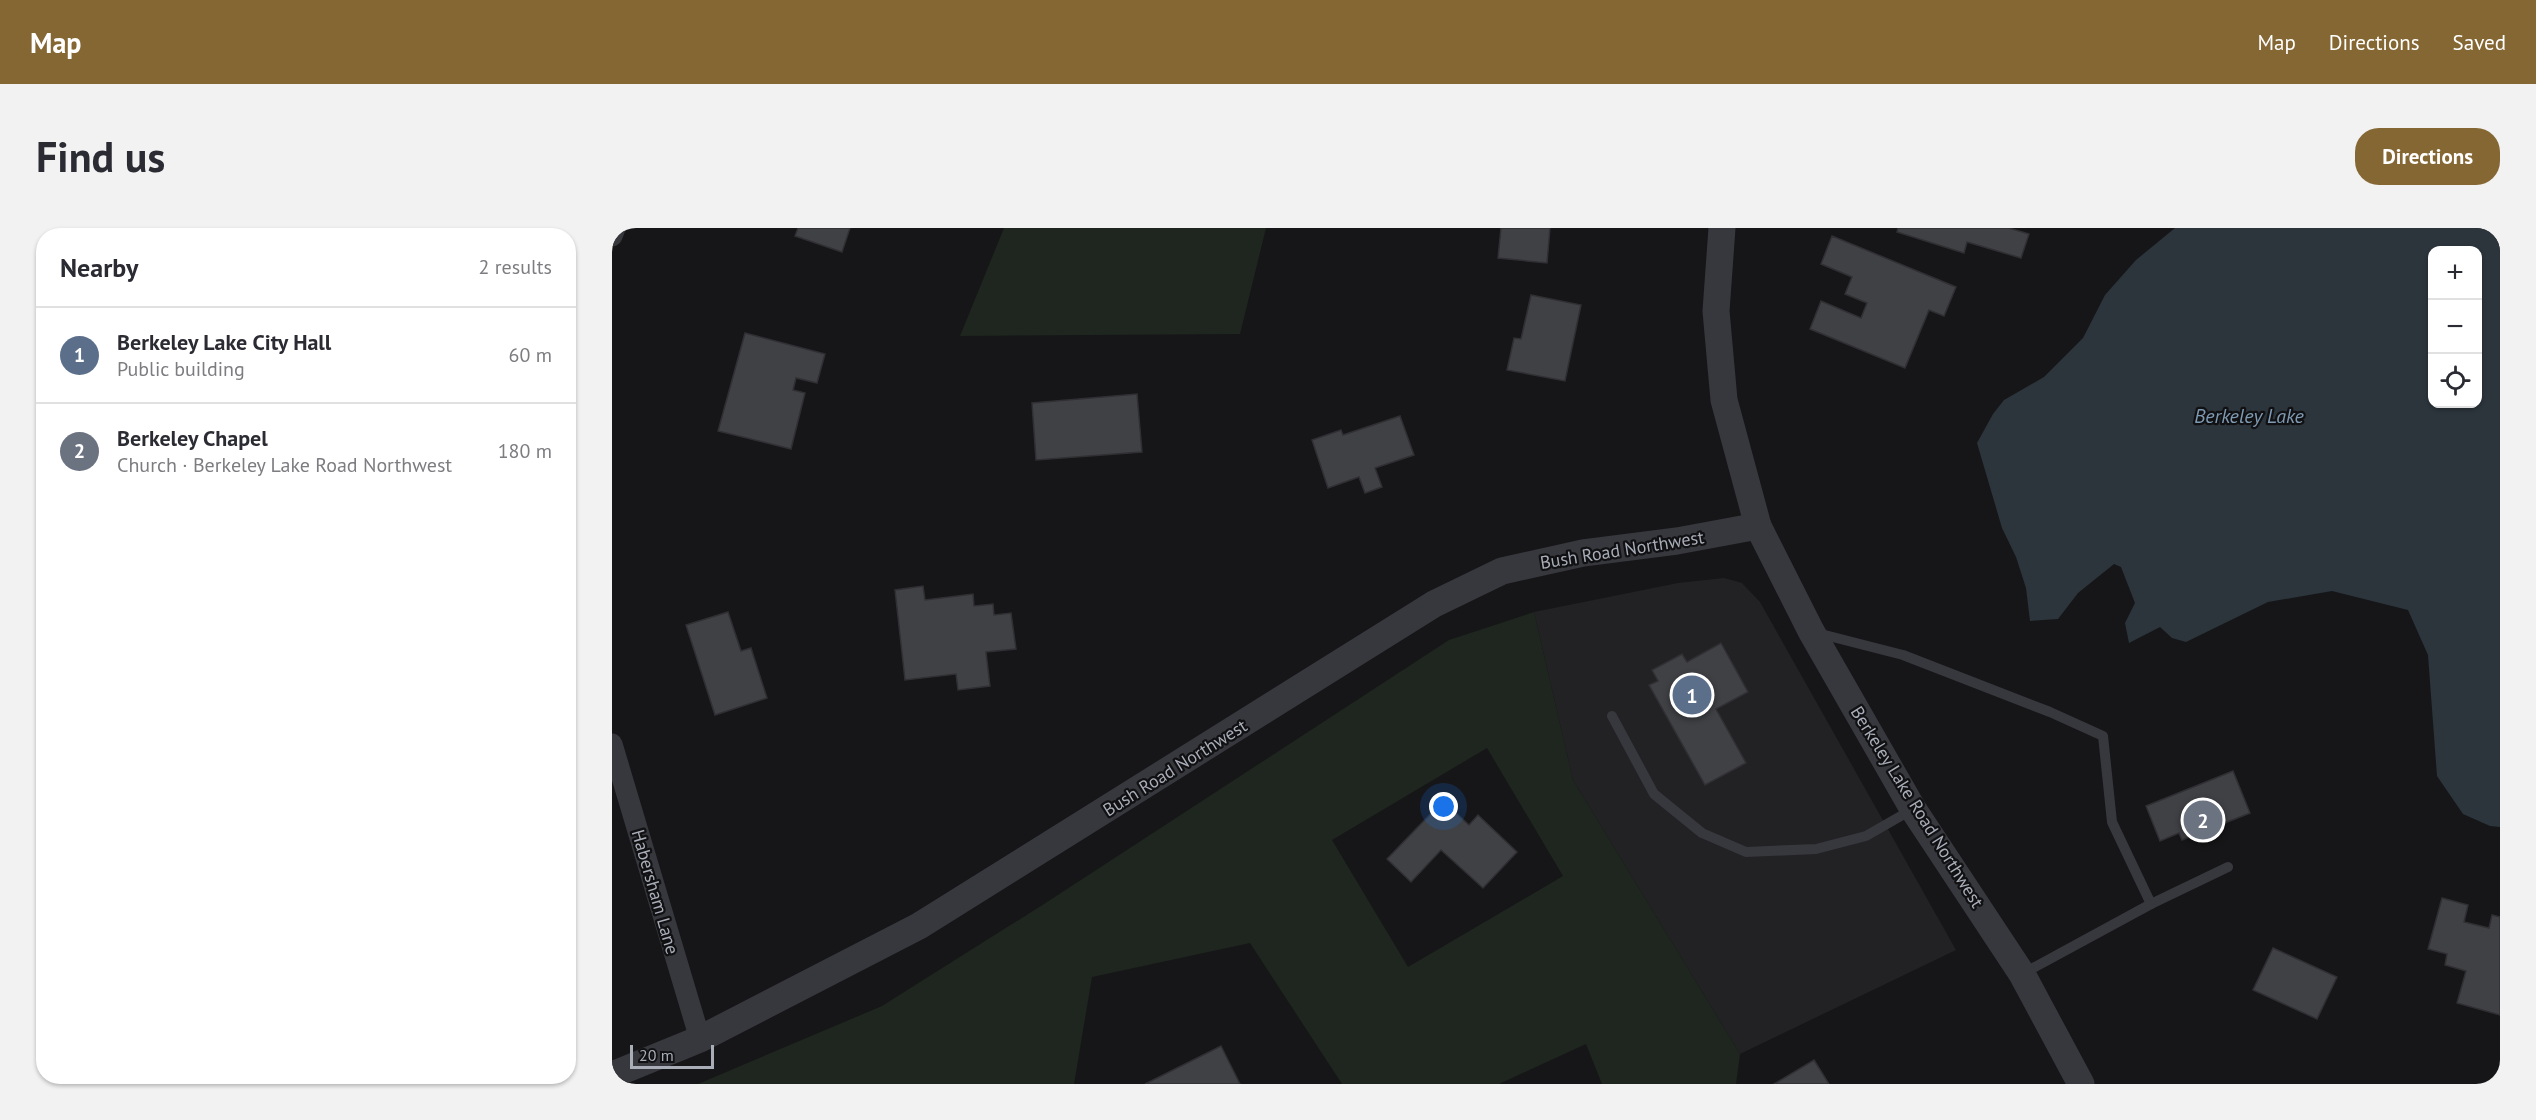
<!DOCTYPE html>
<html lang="en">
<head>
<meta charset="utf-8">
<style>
  body { margin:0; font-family:"PT Sans",sans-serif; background:#f2f2f3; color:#2b2b33 }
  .controls { position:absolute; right:18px; top:18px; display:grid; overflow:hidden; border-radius:12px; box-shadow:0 2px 4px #0004 }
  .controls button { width:54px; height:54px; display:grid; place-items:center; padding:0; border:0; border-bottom:2px solid #e1e1e2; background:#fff; color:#2b2b33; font:30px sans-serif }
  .scale { position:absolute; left:18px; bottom:15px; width:84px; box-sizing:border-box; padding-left:6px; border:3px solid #a8adb8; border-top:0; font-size:16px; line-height:21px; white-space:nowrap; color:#a8adb8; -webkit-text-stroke:4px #111113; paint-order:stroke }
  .you { position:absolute; left:832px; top:579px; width:21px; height:21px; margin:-15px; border:4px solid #fff; border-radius:50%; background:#1a73e8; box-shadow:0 0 0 9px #1a73e833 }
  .badge { display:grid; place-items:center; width:39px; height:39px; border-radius:50%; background:#856733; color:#fff; font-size:20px; font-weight:700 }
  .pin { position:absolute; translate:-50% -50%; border:3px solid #fff; box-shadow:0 2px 6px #0006 }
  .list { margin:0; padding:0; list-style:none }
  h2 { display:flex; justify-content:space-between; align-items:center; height:78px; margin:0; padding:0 24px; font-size:26px }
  h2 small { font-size:20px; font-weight:400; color:#7c7c81 }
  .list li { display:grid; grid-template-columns:39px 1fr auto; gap:18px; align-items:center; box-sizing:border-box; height:96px; padding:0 24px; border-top:2px solid #e1e1e2 }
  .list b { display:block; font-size:22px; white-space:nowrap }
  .list p { margin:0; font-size:20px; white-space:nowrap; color:#7c7c81 }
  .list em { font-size:20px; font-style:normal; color:#7c7c81 }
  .icon { flex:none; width:33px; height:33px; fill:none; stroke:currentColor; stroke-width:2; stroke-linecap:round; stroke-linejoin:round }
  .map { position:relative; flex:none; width:1888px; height:856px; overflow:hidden; border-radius:24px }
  header { display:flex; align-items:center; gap:36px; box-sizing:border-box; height:84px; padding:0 30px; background:#856733; color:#fff }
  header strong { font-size:28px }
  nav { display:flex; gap:33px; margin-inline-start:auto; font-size:21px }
  .intro { display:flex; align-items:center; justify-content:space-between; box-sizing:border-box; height:144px; padding:0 36px }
  h1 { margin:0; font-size:42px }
  .button { padding:15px 27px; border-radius:24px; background:#856733; color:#fff; font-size:21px; font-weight:700 }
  main { display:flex; gap:36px; padding:0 36px }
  aside { flex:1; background:#fff; border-radius:24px; box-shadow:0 2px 4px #0004 }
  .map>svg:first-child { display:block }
  .built { fill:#222225 }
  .green { fill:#1e261f; fill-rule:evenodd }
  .water { fill:#2c353c; fill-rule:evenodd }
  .building { fill:#404145; stroke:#303034; stroke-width:1.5 }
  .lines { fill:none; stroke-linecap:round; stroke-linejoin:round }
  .service { stroke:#37383d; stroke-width:10 }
  .minor { stroke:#37383d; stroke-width:21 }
  .tertiary { stroke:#37383d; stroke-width:27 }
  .labels { text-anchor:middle; stroke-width:4.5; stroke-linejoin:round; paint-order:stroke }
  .street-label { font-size:18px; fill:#a8adb8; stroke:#111113 }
  .water-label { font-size:20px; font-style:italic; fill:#7f9bb3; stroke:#111113 }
</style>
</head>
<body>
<header>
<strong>Map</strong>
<nav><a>Map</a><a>Directions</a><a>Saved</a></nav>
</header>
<div class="intro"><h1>Find us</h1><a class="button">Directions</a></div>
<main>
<aside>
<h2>Nearby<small>2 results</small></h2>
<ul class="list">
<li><span class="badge" style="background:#5c6f8a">1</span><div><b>Berkeley Lake City Hall</b><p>Public building</p></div><em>60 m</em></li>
<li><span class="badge" style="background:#6b7280">2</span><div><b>Berkeley Chapel</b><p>Church · Berkeley Lake Road Northwest</p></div><em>180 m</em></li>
</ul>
</aside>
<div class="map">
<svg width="1888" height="856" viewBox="0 0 1888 856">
  <rect width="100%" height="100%" fill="#161618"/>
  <path class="built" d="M1112,350l18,5 18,19 196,348 -216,104 -167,-274 -39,-168 144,-29z"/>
  <g class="green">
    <path d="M392,0h262l-26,106 -280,2z"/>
    <path d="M922,384l39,168 167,274 -4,30h-134l-16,-40 -87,40h-157l-92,-141 -158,34 -18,107h-376l184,-78 162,-102 405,-264zM875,520l76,128 -155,91 -76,-127z"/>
  </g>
  <path class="water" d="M1563,0h325v599l-10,-1 -27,-12 -26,-38 -9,-121 -20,-45 -76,-19 -64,11 -82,40 -14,-4 -12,-11 -31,16 -4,-20 10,-20 -14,-36 -7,-3 -36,29 -20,26 -28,2 -4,-33 -10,-31 -14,-29 -25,-85 16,-29 11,-14 40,-23 39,-39 22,-43 31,-35zM1820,22h46v154h-46z"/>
  <g class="building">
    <path d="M186,0h52l-8,24 -47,-16z"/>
    <path d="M889,0h49l-3,35 -49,-5z"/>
    <path d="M1286,0h111l20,6 -8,24 -54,-16 -3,11 -67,-21z"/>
    <path d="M1220,8l124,51 -12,29 -15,-6 -24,58 -95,-39 11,-28 40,17 6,-15 -22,-9 7,-17 -31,-13z"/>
    <path d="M919,67l50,10 -16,76 -58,-11 7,-32 7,1z"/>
    <path d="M133,105l80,21 -8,29 -21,-5 -3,12 12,3 -14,56 -73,-18z"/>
    <path d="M525,166l5,58 -106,8 -4,-57z"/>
    <path d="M788,188l14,39 -39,13 7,19 -17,6 -6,-16 -31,11 -16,-48 29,-10 2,5z"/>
    <path d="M311,358l2,14 48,-6 1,12 19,-2 1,11 17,-2 5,36 -30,3 4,34 -32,4 -2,-16 -51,6 -10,-90z"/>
    <path d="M116,384l13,39 10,-3 16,50 -52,17 -29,-90z"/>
    <path d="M1109,415l27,49 -32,17 30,54 -41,22 -56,-100 9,-4 -6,-11 30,-16 5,8z"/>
    <path d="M1621,543l17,42 -68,27 -3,-7 -19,8 -14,-35z"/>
    <path d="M831,573l26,24 9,-10 39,37 -34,36 -42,-38 -30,32 -24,-23z"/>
    <path d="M1830,670l26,7 -4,17 25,6 3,-13 8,2v98l-43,-12 9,-32 -21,-6 2,-11 -19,-5z"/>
    <path d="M1661,720l64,29 -20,42 -64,-29z"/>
    <path d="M609,818l19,38h-95z"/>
    <path d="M1202,832l15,24h-55z"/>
  </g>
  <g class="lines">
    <g class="service">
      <path d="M1205,405l86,22 147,57 53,24 9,86 39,82 77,-37"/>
      <path d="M1000,488l42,78 48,39 44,19 70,-3 50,-13 47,-27"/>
      <path d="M1410,746l129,-70"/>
    </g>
    <g class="minor">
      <path d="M0,8l3,-8"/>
      <path d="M0,516l88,295"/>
    </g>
    <g class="tertiary">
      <path d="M1110,0l-6,83 8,89 34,126 53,105 102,178 109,165 59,110"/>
      <path d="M0,847l88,-36 219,-113 515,-322 68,-33 81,-18 94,-12 81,-15"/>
    </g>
  </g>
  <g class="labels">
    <g class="street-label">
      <text transform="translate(1010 322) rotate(-9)" y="6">Bush Road Northwest</text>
      <text transform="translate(563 540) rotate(-32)" y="6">Bush Road Northwest</text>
      <text transform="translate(1305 579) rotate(58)" y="6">Berkeley Lake Road Northwest</text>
      <text transform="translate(43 664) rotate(74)" y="6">Habersham Lane</text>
    </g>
    <g class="water-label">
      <text x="1637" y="195">Berkeley Lake</text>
    </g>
  </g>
</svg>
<div class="controls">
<button>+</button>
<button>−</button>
<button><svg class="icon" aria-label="locate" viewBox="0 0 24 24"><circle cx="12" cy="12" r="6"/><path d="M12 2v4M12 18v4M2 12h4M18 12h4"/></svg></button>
</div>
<div class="scale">20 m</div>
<div class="you"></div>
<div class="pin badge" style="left:1080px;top:467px;background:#5c6f8a">1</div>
<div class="pin badge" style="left:1591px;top:592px;background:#6b7280">2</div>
</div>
</main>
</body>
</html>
